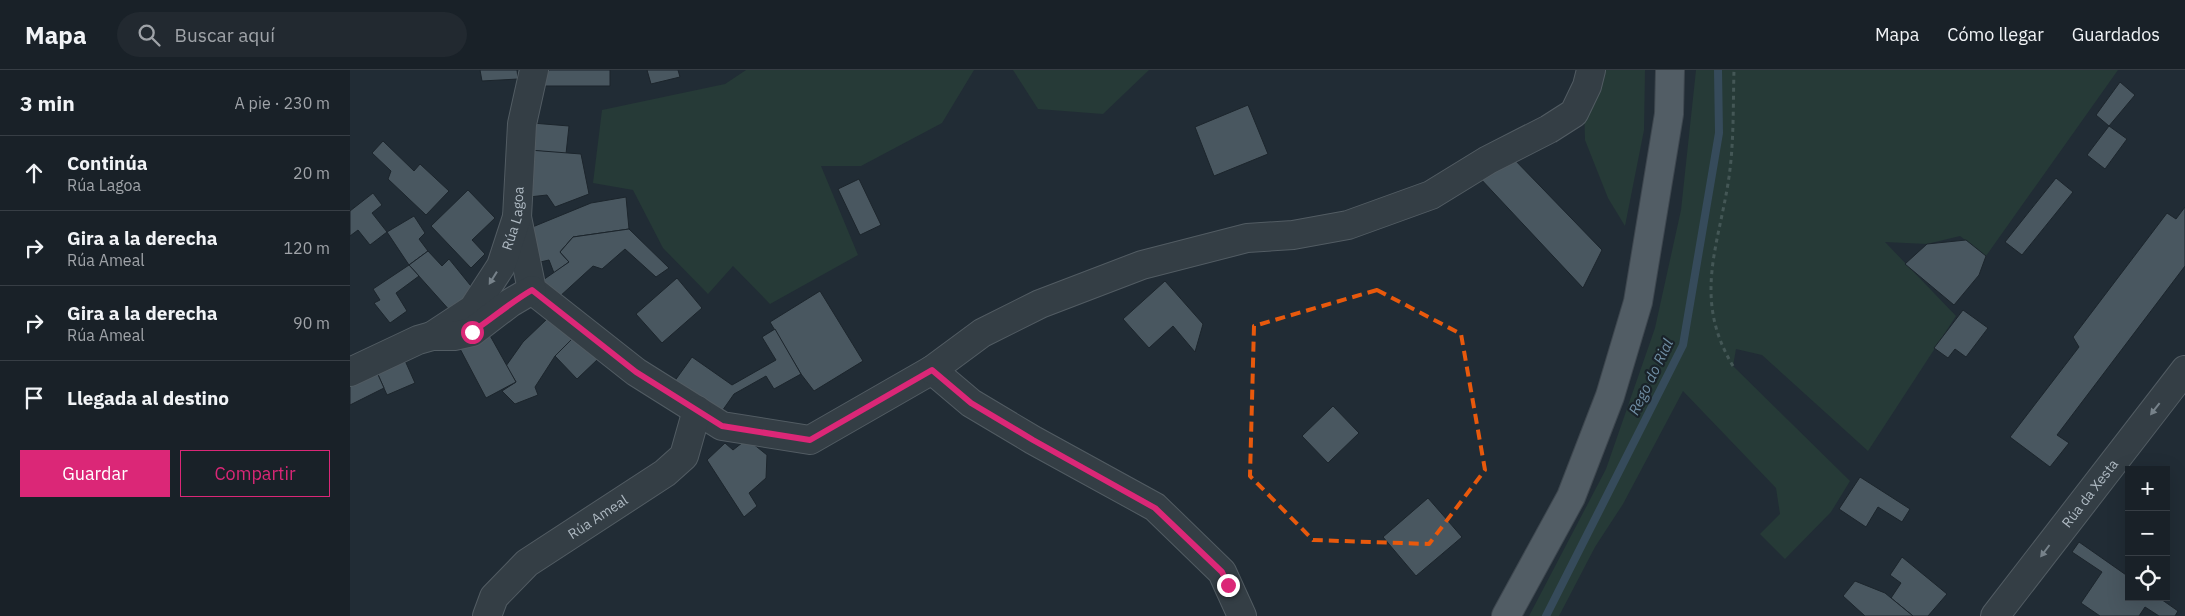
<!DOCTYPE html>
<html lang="es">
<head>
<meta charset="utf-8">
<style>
  body { margin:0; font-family:"IBM Plex Sans",sans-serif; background:#222930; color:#f1f3f6 }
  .controls { position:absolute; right:15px; bottom:15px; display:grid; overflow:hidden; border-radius:0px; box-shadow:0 5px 20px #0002 }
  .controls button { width:45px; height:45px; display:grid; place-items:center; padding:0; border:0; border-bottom:1px solid #373e45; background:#192128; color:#f1f3f6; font:25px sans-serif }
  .stop { position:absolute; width:15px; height:15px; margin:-11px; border:4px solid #db2777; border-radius:50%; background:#fff }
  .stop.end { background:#db2777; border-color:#fff; box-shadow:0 1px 5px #0008 }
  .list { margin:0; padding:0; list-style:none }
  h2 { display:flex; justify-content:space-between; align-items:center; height:65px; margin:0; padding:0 20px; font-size:21px }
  h2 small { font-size:16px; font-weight:400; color:#9fa3a8 }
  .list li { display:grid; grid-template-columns:32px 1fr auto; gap:15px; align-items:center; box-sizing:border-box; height:75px; padding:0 20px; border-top:1px solid #373e45 }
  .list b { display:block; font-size:19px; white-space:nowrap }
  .list p { margin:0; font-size:16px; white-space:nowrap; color:#9fa3a8 }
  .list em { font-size:16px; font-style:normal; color:#9fa3a8 }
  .actions { display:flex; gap:10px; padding:15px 20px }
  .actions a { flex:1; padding:11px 0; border:1px solid #db2777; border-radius:0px; text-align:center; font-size:18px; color:#db2777 }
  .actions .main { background:#db2777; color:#fff }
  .icon { flex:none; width:28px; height:28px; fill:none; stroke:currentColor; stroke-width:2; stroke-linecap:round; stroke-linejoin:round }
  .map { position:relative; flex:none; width:1835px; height:546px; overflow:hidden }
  header { display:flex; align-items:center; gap:30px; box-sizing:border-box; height:70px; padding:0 25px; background:#192128; border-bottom:1px solid #373e45 }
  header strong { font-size:24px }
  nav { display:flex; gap:28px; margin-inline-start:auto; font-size:18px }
  .search { width:350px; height:45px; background:#222930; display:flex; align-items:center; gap:12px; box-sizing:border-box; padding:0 18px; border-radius:28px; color:#9fa3a8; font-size:19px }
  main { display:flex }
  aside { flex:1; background:#192128 }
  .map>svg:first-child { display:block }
  .green { fill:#263a37 }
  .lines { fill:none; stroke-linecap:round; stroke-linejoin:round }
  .stream { stroke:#364b5b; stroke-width:8 }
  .building { fill:#495760; stroke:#1c252c }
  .minor-casing { stroke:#525c63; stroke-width:30 }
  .major-casing { stroke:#3e474f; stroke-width:30 }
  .path { stroke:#445756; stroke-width:3; stroke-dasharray:4 4; stroke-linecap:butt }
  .minor { stroke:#343e45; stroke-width:28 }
  .major { stroke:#525d65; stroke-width:28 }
  .oneway { fill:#77828a }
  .route { stroke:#db2777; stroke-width:6 }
  .marked { fill:none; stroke:#e8590c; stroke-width:4; stroke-dasharray:10 6; stroke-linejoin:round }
  .labels { text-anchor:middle; stroke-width:4.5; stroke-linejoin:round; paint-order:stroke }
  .street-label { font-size:14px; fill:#aeb9c2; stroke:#1a232a }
  .water-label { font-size:15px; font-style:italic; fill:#708ea4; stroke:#1a232a }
</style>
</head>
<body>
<header>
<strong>Mapa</strong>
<div class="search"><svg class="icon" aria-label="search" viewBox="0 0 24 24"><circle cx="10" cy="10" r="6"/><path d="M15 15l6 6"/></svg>Buscar aquí</div>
<nav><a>Mapa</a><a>Cómo llegar</a><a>Guardados</a></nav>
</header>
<main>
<aside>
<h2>3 min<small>A pie · 230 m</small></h2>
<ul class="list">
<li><svg class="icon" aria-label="ahead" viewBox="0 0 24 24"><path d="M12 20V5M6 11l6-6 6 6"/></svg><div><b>Continúa</b><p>Rúa Lagoa</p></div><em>20 m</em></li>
<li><svg class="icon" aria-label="right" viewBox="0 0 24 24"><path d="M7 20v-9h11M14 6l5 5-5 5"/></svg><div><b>Gira a la derecha</b><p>Rúa Ameal</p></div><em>120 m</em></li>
<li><svg class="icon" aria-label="right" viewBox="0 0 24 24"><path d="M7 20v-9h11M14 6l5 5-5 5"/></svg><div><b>Gira a la derecha</b><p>Rúa Ameal</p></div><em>90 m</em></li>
<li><svg class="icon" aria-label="arrive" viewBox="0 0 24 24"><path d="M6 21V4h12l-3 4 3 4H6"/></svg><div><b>Llegada al destino</b></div></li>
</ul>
<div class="actions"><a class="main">Guardar</a><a>Compartir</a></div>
</aside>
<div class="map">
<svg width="1835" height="546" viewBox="0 0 1835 546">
  <rect width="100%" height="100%" fill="#212c35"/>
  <g class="green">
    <path d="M396,0h228l-32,53 -81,43h-40l37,89 -88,49 -37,-38 -25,28 -45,-46 -30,-58 -40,-7 9,-73 123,-26z"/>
    <path d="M663,0h136l-46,44 -65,-5z"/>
    <path d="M1233,0h62l-1,60 -19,96 -17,-28 -23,-58z"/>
    <path d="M1346,0h422l-132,186 -26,-20 -33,8 -42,-2 71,74 -88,135 -106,-96 -26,-6 -3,17 117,115 -19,31 -46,47 -25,-25 20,-20 -4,-26 -93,-97 -60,113 -28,43 -36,69h-30l77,-147 49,-141 26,-118z"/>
  </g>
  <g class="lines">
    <path class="stream" d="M1196,546l137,-271 36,-212 -1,-63"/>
  </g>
  <g class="building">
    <path d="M130,0h37l1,9 -36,2z"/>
    <path d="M199,0h61v16h-69z"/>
    <path d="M297,0h31l2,7 -29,7z"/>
    <path d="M1770,12l15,13 -26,31 -13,-11z"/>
    <path d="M898,35l20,49 -54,22 -19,-49z"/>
    <path d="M182,53l37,3 -3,28 -37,-4z"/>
    <path d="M1759,56l18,13 -22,30 -18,-14z"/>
    <path d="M33,71l31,30 6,-7 29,27 -23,24 -38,-36 3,-8 -19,-18z"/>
    <path d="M179,80l52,4 8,40 -34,13 -8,-12 -18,2z"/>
    <path d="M1162,87l90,93 -19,38 -105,-112z"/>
    <path d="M1706,108l17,14 -51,63 -17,-13z"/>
    <path d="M509,109l22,46 -21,10 -22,-46z"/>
    <path d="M118,120l27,28 -23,22 13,14 -14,14 -40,-42z"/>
    <path d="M23,123l9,12 -10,8 15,19 -17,13 -12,-15 -8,6v-25z"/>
    <path d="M276,127l3,32 -56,8 -13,15 9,10 -15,11 -5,-13 -13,3 -6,-35 61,-25z"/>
    <path d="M1835,137v59l-128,169 12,8 -19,24 -40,-30 69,-90 -6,-10 94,-124 9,6z"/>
    <path d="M64,146l11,17 -6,6 9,12 -19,14 -22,-33z"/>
    <path d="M279,159l40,39 -13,9 -31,-28 -23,20 -9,-3 -35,32 -15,-18 26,-18 -9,-10 13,-15z"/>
    <path d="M1616,170l20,16 -7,19 -25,30 -49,-41 22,-20z"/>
    <path d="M78,181l14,15 7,-7 26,32 -23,22 -43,-48z"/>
    <path d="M59,195l10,11 -23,17 11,18 -17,12 -16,-20 6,-3 -7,-11z"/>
    <path d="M327,208l25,30 -40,35 -26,-29z"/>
    <path d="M815,211l38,43 -8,28 -22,-26 -24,22 -26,-29z"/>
    <path d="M470,221l43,70 -49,30 -13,-17 -31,-52z"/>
    <path d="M1613,240l25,18 -22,29 -11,-8 -7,9 -14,-10z"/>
    <path d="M198,248l27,18 -20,20 -20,31 3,8 -23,9 -13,-13 14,-9 -10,-16 17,-24z"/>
    <path d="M425,259l26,45 -27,15 -8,-13 -32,18 -14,20 -46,-32 18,-25 40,28 44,-25 -14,-23z"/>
    <path d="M138,262l28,50 -30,16 -28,-53z"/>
    <path d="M225,266l23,23 -21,20 -22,-23z"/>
    <path d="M53,286l12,27 -28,12 -12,-27z"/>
    <path d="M25,298l9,20 -34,17v-24z"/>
    <path d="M983,336l26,27 -31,30 -26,-27z"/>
    <path d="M397,369l20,16 -1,23 -17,15 8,13 -13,11 -37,-57 18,-17 8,7z"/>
    <path d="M1510,407l50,32 -8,13 -24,-15 -12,20 -27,-18z"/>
    <path d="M1078,428l34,39 -46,39 -33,-39z"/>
    <path d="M1729,472l50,35v20h29l20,14 -3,5h-16l-14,-9 -6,9h-39l-19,-13 21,-31 -30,-20z"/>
    <path d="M1552,487l45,37 -19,22h-15l-22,-18 10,-15 -11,-8z"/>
    <path d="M1505,511l30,12 28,23h-48l-22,-20z"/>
  </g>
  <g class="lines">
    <defs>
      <g id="minor">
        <path d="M167,147l15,73 104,82 86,54 88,14 122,-70 39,33 62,37 122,67 67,65 20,44"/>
        <path id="s1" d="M82,266l41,-27 28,-43 16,-49 5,-93 12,-54"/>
        <path d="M582,300l50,-37 58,-29 102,-39 105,-27 46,-3 55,-10 83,-30 57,-35 61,-31 25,-16 13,-27 4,-16"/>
        <path d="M0,302l68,-32 14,-4h22l18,-4 38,-29 22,-13"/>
        <path id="s2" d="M137,546l7,-19 33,-34 138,-90 19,-17 13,-46"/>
        <path id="s3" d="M1645,546l190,-246"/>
      </g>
      <path id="major" d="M1156,546l65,-119 39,-101 28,-94 31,-188 1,-44"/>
    </defs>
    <use href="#minor" class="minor-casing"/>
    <use href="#major" class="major-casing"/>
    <path class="path" d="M1383,296c-41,-68 -14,-120 -4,-189 5,-35 4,-72 5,-107"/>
    <use href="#minor" class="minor"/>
    <use href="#major" class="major"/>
  </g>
  <defs><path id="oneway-solid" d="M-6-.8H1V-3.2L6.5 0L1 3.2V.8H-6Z" transform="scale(1.25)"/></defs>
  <g class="oneway">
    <use href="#oneway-solid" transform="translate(143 208) rotate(122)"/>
    <use href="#oneway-solid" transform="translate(1805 339) rotate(128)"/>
    <use href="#oneway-solid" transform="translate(1695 481) rotate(127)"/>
  </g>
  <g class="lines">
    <path class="route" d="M122,262c21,-14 39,-30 60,-42l104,82 86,54 88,14 122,-70 39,33 62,37 122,68 67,64 6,13"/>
  </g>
  <path class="marked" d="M1027,220l84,44 24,136 -56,74 -116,-4 -63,-64 4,-150z"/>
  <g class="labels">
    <g class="street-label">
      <text dy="5" stroke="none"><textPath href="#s1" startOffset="150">Rúa Lagoa</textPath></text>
      <text dy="5" stroke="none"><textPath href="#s3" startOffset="155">Rúa da Xesta</textPath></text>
      <text dy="5" stroke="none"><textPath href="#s2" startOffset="152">Rúa Ameal</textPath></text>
    </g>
    <g class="water-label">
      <text transform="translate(1301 307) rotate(-64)" y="5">Rego do Rial</text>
    </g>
  </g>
</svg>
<div class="controls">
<button>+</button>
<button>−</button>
<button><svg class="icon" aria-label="locate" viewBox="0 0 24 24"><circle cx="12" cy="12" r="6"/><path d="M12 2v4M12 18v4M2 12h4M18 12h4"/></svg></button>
</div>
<div class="stop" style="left:122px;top:262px"></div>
<div class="stop end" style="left:878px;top:515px"></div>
</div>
</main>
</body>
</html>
